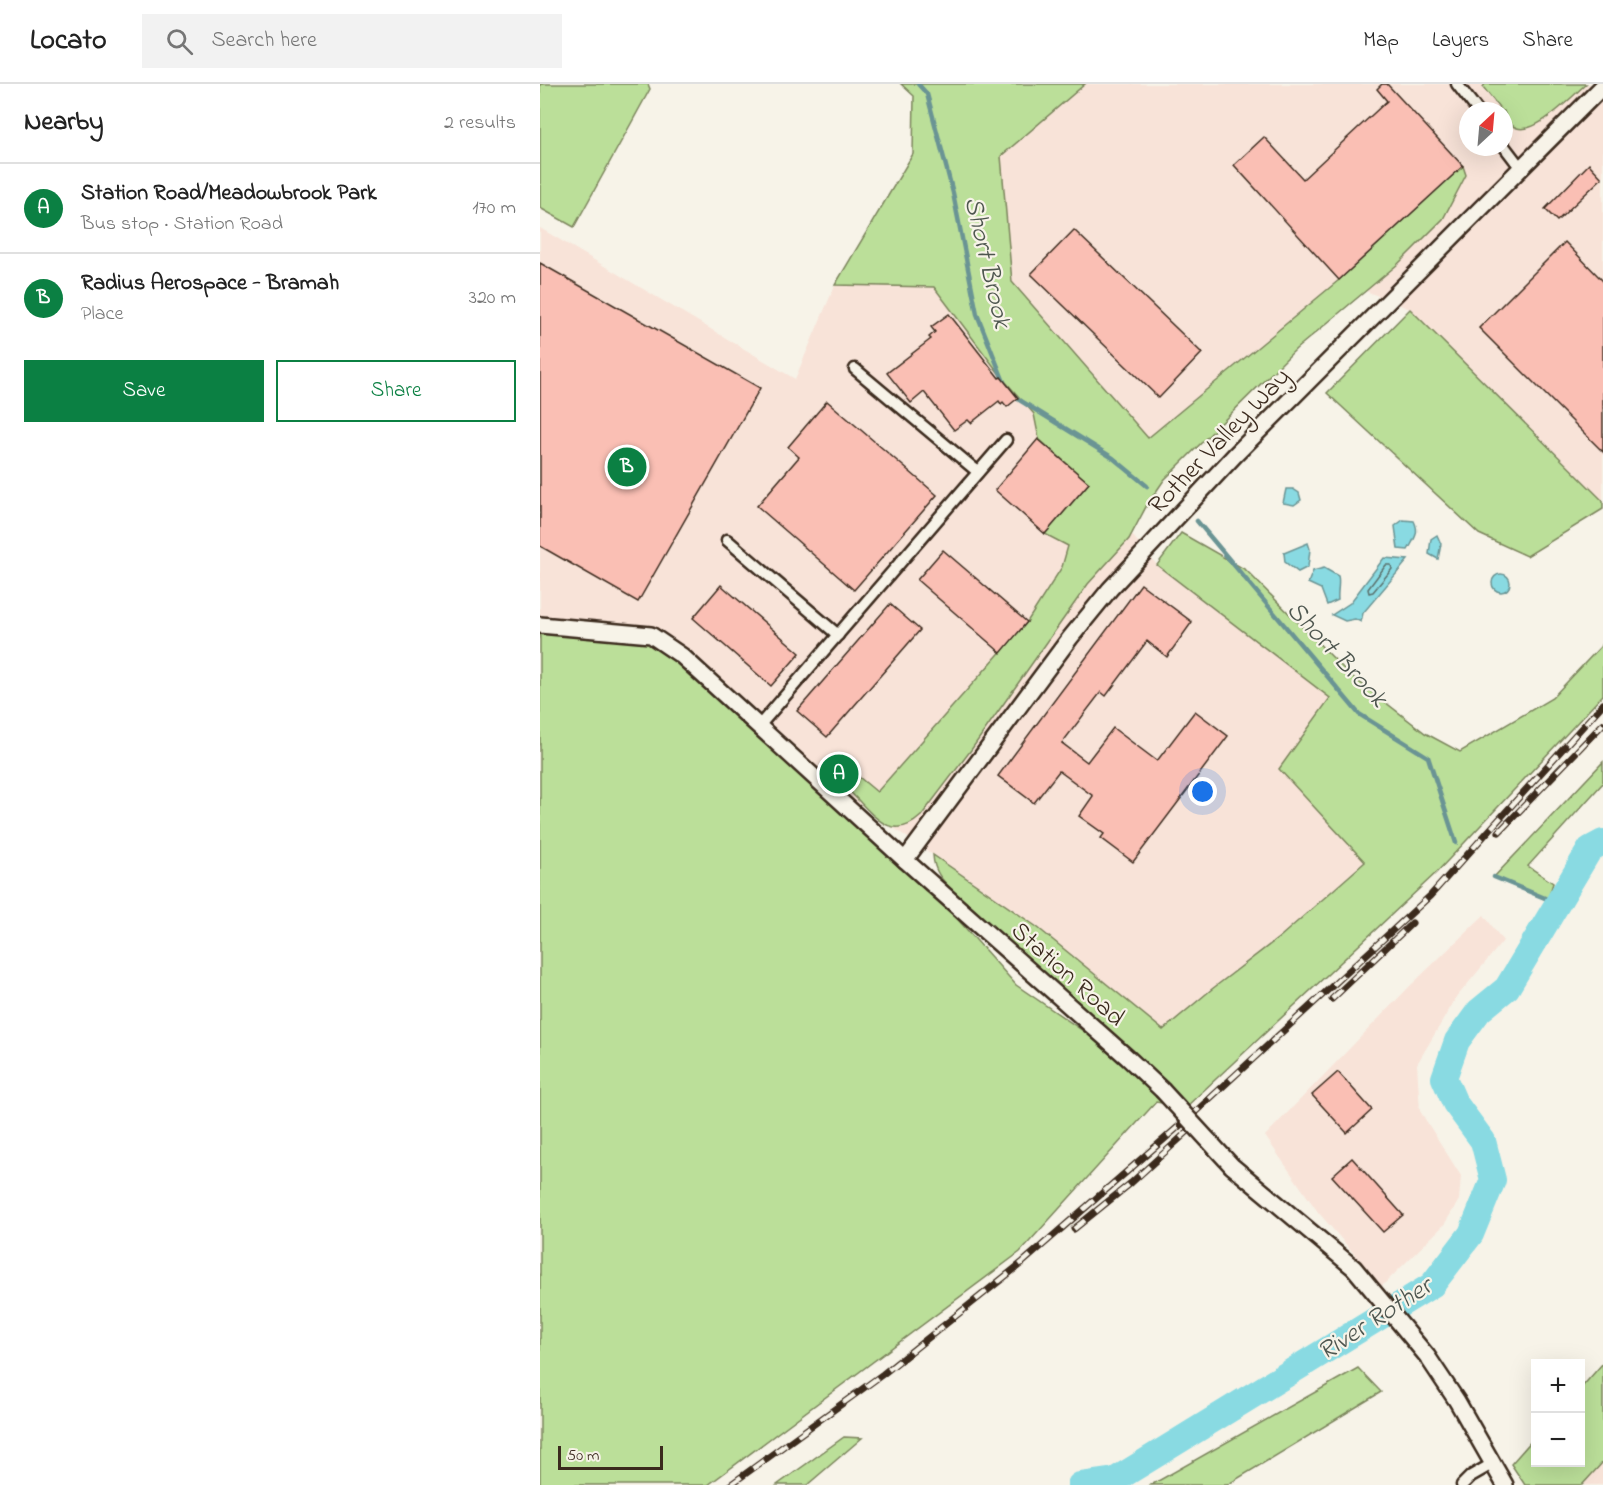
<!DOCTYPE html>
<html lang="en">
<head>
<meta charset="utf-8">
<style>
  body { margin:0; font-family:"Indie Flower",sans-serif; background:#f2f2f2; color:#222 }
  .controls { position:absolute; right:18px; bottom:18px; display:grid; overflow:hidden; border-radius:0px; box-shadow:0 6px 24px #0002 }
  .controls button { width:54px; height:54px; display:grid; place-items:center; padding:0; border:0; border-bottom:2px solid #e0e0e0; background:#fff; color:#222; font:30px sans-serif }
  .compass { position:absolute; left:919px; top:18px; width:54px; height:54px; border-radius:50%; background:#fff; box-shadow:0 6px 24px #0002; rotate:26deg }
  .scale { position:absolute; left:18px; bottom:15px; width:105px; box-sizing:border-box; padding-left:6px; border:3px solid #3b2a1e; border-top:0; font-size:16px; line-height:21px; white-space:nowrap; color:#3b2a1e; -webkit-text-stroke:4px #f7f3e8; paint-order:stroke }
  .you { position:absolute; left:663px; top:708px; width:21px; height:21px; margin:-15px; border:4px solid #fff; border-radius:50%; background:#1a73e8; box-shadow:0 0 0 9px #1a73e833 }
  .badge { display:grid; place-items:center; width:39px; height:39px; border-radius:50%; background:#0b8043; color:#fff; font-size:20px; font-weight:700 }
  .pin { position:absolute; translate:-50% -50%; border:3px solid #fff; box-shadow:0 2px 6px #0006 }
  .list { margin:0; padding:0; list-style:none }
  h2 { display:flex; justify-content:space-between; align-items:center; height:78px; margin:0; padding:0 24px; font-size:26px }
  h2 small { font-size:20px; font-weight:400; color:#767676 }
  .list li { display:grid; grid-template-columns:39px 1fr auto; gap:18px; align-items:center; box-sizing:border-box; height:90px; padding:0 24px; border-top:2px solid #e0e0e0 }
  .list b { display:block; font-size:22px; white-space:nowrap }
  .list p { margin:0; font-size:20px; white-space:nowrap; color:#767676 }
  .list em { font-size:20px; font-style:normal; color:#767676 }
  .actions { display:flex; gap:12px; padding:18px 24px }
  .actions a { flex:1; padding:14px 0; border:2px solid #0b8043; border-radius:0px; text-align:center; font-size:21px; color:#0b8043 }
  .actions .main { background:#0b8043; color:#fff }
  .icon { flex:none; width:33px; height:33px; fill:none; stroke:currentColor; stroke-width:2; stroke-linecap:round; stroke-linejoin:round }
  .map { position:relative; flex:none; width:1063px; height:1401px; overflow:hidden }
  header { display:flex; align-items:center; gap:36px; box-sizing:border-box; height:84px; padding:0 30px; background:#fff; border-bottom:2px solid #e0e0e0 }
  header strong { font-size:28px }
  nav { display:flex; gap:33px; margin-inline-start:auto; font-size:21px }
  .search { width:420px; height:54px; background:#f2f2f2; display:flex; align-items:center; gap:15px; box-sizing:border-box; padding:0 21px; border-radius:0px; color:#767676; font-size:22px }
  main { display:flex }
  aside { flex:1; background:#fff }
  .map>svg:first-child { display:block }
  .built { fill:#f8e3d8; fill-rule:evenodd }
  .green { fill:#bbdf99; stroke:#7b845c; stroke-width:1.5 }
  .water { fill:#89dae2; stroke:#6a9494; stroke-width:1.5 }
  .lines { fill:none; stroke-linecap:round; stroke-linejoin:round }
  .shore { stroke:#5a706c; stroke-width:1.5 }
  .stream { stroke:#6a9494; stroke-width:4.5 }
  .river { stroke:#89dae2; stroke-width:26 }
  .building { fill:#fabfb4; stroke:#3b2a1e; stroke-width:1.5 }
  .street-casing { stroke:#3b2a1e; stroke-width:15 }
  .secondary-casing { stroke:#3b2a1e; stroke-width:20 }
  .street { stroke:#f7f3e8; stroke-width:10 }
  .secondary { stroke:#f7f3e8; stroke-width:15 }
  .rail-casing { stroke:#3b2a1e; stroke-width:7 }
  .rail { stroke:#f7f3e8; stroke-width:4.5; stroke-dasharray:14; stroke-linecap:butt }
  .secondary-bridge-casing { stroke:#3b2a1e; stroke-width:20; stroke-linecap:butt }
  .secondary-bridge { stroke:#f7f3e8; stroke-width:15 }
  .labels { text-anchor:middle; stroke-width:4.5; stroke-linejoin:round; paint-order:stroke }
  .street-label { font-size:26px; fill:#3b2a1e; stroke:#f7f3e8 }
  .water-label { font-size:27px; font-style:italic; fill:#4e564f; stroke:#f7f3e8 }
</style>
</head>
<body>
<header>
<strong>Locato</strong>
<div class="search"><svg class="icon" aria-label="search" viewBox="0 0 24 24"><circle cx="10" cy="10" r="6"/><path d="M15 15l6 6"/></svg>Search here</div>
<nav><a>Map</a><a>Layers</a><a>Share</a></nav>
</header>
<main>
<aside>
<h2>Nearby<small>2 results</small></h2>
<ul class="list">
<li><span class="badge">A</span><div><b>Station Road/Meadowbrook Park</b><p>Bus stop · Station Road</p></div><em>170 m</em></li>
<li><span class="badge">B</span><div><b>Radius Aerospace - Bramah</b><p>Place</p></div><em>320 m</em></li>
</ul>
<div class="actions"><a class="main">Save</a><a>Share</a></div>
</aside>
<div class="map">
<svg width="1063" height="1401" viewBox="0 0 1063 1401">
  <rect width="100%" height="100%" fill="#f7f3e8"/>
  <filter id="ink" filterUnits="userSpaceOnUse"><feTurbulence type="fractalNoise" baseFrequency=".0167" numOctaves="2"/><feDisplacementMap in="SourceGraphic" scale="12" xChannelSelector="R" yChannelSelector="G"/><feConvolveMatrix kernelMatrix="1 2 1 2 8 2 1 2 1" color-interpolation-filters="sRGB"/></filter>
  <g filter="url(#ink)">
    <g class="built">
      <path d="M545,0h518v417l-193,-192 -71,-29 -191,159 -136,-156 -11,-127zM928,27h36v36h-36z"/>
      <path d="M0,144l255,151 40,-94 99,2 70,93 30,34 5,25 50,44 68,82 174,133 -52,71 86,92 -84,75 -69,53 -49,42 -126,-104 -398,-275 -99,-10z"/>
      <path d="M944,831l19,26 -47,57 -39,66 3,47 41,65 -2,24 -15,25 -62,61 -64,-74 -53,-76 144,-149z"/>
      <path d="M1063,1378v23h-21z"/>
    </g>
    <g class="green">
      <path d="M0,0h108l2,5 -76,138 -34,-19z"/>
      <path d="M361,0h184l-84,72 11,126 136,156 191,-158 124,-114 3,9 -23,44 -45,45 -102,85 -132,131 -17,25 -18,34 -41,45 -117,166 -50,66c-26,24 -42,6 -62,-15 -11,-11 -21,-23 -32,-34l8,-10 42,35 150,-170 35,-55 6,-21 -23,-12 44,-51 -50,-44 -5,-25 -30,-34 -70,-93 -99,-2 78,-131 1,-58z"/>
      <path d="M945,0h101c-16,14 -70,74 -82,27h-2l-19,-24z"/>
      <path d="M870,225l193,192v8l-76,47 -48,-22 -152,-141z"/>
      <path d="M641,449l65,37 103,104 76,59 35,19 92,-54 51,-54v51l-167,178 -250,234 -30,-5 -136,150 -312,233h-168v-860l111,10 254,225 111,125 130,89 34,28 -41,-45 -183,-163c-13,-13 -22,-21 -23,-39l104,72 126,103 49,-41 69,-53 84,-74 -86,-93 51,-71 -173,-133z"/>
      <path d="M1063,678v21l-75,83 25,17 -5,16 -54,-22z"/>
      <path d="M1063,1279v99l-21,23h-57l-14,-21 24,-27 1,25h44l1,-74z"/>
      <path d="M818,1284l23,24 -154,93h-76z"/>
      <path d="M304,1353l18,1 -55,47h-30z"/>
    </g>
    <g class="water">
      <path d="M746,405h7l6,4 2,7 -7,5 -11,-2z"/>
      <path d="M863,436l11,1c6,12 0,18 -6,29l-10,-1 -3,-23z"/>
      <path d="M897,451l4,9 -3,15 -9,-5 2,-15z"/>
      <path d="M768,459l2,6 -2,18 -10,5 -13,-10 -1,-9z"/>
      <path d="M844,474l24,2 -45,53 -2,9 -6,-3 -10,2 -13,-6 18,-12z"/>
      <path d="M784,484l14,8c2,7 -1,15 0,24l-11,5 -6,-16 -13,-6 5,-12z"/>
      <circle cx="961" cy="499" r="9"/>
    </g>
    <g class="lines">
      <path class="shore" d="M846,481h5l1,4 -19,23 -4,1 -1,-4z"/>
      <g class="stream">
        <path d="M378,0l9,10 26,99 24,121 27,68"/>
        <path d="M473,312l100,62 34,28"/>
        <path d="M657,437l162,193 69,43 28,86"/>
        <path d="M954,793l63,26"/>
      </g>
      <path class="river" d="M540,1401l35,-5 317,-195 39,-51 22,-54 -10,-39 -28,-38 -11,-25 13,-37 22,-30 28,-23 83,-139 13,-7"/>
    </g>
    <g class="building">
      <path d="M842,0h5l76,82 -124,114 -105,-115 30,-28 39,42 84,-78 -10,-12z"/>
      <path d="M1049,80l13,14 -45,43 -12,-12z"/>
      <path d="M534,146l128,123 -43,45 -128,-124z"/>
      <path d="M1025,158l38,39v171l-124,-124z"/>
      <path d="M0,179l220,125 -122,214 -98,-56z"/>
      <path d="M409,230l50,64 2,-1 17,21 -11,9 -4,-5 -2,2 -2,-3 -28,22 -3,-3 -14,10 -30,-38 -13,11 -24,-30 44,-34 -2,-2 6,-5 -4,-5z"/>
      <path d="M287,317l110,94 -83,95 -97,-84 42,-49 -11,-10z"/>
      <path d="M498,355l51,44 -44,51 -50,-44z"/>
      <path d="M403,466l84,72 -26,31 -84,-73z"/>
      <path d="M601,500l51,38 -25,35 -20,-16 -41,55 -5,-4 -39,51 25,19 26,-34 44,33 38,-50 33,25 -95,126 -32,-24 3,-4 -25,-18 14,-20 -34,-25 -25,32 -36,-27z"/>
      <path d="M181,501l79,68 -29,33 -78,-68z"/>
      <path d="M350,520l30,26 -93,107 -30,-26z"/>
      <path d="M798,988l34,38 -25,23 -35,-38z"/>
      <path d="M812,1074l51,57 -20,17 -51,-56z"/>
    </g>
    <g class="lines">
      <defs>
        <g id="street">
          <path d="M917,0l21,27"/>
          <path d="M964,62l16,21"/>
          <path d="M315,285l123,103"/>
          <path d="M187,456l111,95"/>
          <path d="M219,642l247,-286"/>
          <path d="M922,1401l9,-9 21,-12"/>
        </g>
        <g id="secondary">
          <path d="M0,541l111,10 31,21 223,204 223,198 34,32"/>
          <path d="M365,776l165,-222 40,-49 125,-134 368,-369"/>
          <path d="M692,1082l122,102 73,88 30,45 48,84"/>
        </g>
      </defs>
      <use href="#street" class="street-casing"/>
      <use href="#secondary" class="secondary-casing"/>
      <use href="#street" class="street"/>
      <use href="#secondary" class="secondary"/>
      <defs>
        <g id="rail">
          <path d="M959,748l104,-108"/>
          <path d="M792,915l80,-76"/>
          <path d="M534,1145l57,-46 66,-60"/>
          <path d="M190,1401l153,-111 140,-112 170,-148 237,-218 173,-192"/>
        </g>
      </defs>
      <use href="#rail" class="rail-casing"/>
      <use href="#rail" class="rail"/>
      <defs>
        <path id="secondary-bridge" d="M622,1006l70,76"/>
      </defs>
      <use href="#secondary-bridge" class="secondary-bridge-casing"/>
      <use href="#secondary-bridge" class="secondary-bridge"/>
    </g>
  </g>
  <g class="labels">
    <g class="street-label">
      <text transform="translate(678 356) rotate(-46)" y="9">Rother Valley Way</text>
      <text transform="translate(529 889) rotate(42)" y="9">Station Road</text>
    </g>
    <g class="water-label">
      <text transform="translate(449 178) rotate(77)" y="9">Short Brook</text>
      <text transform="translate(798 569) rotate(47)" y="9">Short Brook</text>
      <text transform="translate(834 1234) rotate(-33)" y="9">River Rother</text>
    </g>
  </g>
</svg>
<div class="controls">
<button>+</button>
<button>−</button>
</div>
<svg class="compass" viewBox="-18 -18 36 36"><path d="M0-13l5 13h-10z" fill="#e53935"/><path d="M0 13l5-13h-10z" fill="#767676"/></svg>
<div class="scale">50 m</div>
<div class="you"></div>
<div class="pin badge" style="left:299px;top:690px">A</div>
<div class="pin badge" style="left:87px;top:383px">B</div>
</div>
</main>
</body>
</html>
